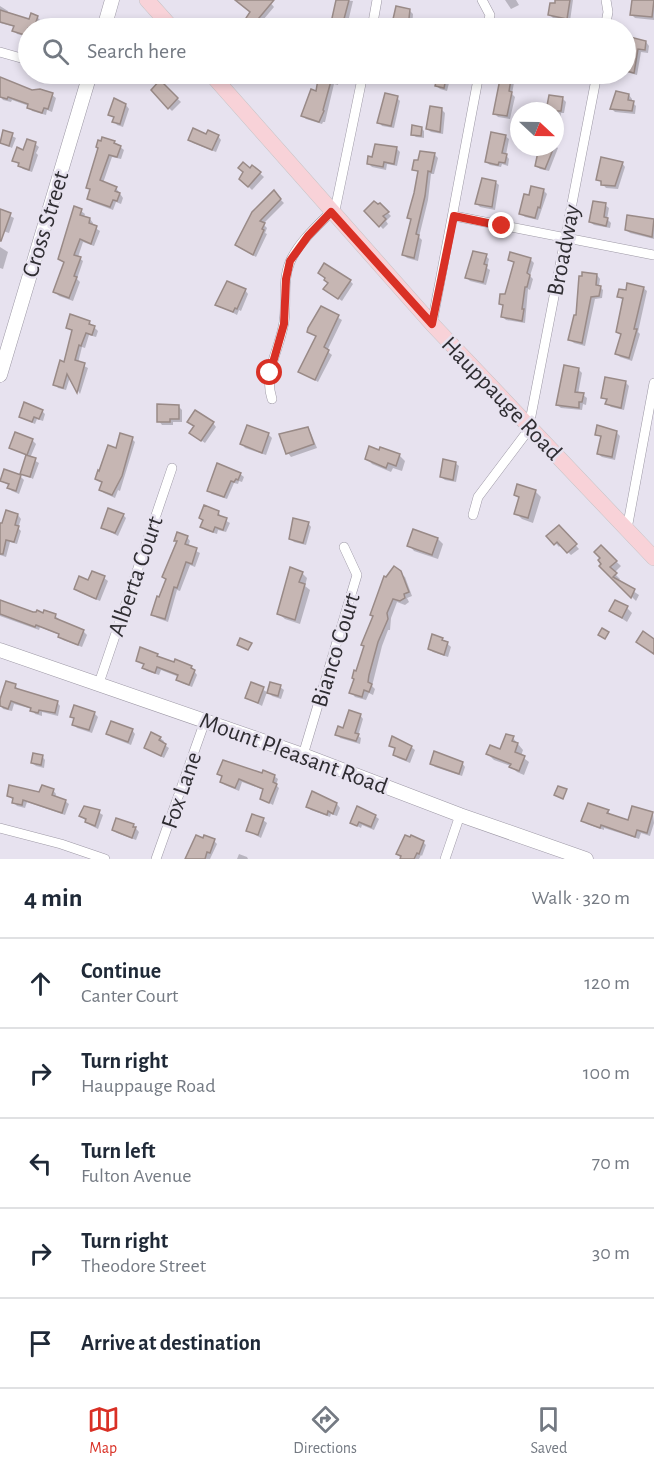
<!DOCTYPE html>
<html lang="en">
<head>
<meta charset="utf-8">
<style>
  body { margin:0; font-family:"Alegreya Sans",sans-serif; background:#f2f2f3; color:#1f2937 }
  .compass { position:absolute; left:510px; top:102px; width:54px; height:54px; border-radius:50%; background:#fff; box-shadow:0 3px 9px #0003; rotate:112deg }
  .stop { position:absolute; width:18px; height:18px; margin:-14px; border:4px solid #d93025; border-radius:50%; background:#fff }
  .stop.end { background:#d93025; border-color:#fff; box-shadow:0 2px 6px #0008 }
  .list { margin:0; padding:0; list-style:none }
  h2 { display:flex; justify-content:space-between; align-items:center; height:78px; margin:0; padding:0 24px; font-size:26px }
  h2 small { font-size:20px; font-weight:400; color:#747a83 }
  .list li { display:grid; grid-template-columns:39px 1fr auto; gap:18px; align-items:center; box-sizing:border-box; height:90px; padding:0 24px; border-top:2px solid #e0e1e3 }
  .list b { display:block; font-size:22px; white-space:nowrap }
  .list p { margin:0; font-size:20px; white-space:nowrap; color:#747a83 }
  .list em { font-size:20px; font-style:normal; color:#747a83 }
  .icon { flex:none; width:33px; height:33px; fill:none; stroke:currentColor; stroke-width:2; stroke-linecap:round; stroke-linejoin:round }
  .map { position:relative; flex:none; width:654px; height:859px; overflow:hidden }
  .search { position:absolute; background:#fff; box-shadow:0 3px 9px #0003; left:18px; right:18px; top:18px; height:66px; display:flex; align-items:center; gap:15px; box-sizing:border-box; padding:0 21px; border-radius:33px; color:#747a83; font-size:22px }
  .sheet { height:528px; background:#fff }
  nav { display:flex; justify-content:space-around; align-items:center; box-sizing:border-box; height:84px; border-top:2px solid #e0e1e3; background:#fff; font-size:16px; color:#747a83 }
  nav a { display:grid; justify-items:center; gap:3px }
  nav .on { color:#d93025 }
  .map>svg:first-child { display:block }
  .shadow { fill:#0003 }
  .building { fill:#c6b6b3; stroke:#998a87; stroke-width:1.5 }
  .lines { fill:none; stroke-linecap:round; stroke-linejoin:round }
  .street-casing { stroke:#9d98a5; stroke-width:10 }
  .secondary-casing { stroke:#9d98a5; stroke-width:15 }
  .primary-casing { stroke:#c5c4c6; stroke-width:16 }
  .street { stroke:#fff; stroke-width:9 }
  .secondary { stroke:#fff; stroke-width:14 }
  .primary { stroke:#f8d2d8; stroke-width:15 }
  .route { stroke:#d93025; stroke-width:8 }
  .labels { text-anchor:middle; stroke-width:5; stroke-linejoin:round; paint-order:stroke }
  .street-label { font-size:24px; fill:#2f2d32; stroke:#e7e2ef }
</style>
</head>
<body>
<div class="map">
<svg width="654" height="859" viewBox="0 0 654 859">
  <rect width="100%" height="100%" fill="#e7e2ef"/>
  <g class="shadow">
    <path d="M244,0h24l6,7 -16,19 -7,-5 1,-9z"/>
    <path d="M338,0l15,1 -5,21 2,3 -1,3h-15l-3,-2z"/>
    <path d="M505,0h11l3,5 -8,4z"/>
    <path d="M557,0h16l-3,21 -17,-3 -3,-3 6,-10z"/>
    <path d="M634,0h20v20l-19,-2 -4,-4z"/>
    <path d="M0,6l8,5 -1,3 23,7 7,-4 4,4 -1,4 10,3h-22v9l-11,-3 -3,-4 1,-3 -15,-4z"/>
    <path d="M397,7l12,3 4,4 -1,14h-19z"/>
    <path d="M626,37l20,5 3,4 -1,7 -7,-1 -4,23 -11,-3z"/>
    <path d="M321,74h17l2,1 -2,10 -4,-1 -9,38h-2l-1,2 -16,-5 -3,-3 14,-23z"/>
    <path d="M385,74h16l-2,8 -11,-2 -4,-4z"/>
    <path d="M439,74h16l-2,10 -4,-1 -2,8 -7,-2 -3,-3z"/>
    <path d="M502,74h27l-1,3h-13l-3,17 3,3 -5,22 -12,-2 -4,-4z"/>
    <path d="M554,74h13l-1,5 -8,-2z"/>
    <path d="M0,81l32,10 20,4 4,3 -4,14 -5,-2 -1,5 -14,-4 -3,-5 -17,-6 -1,2 -8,-2 -3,-4z"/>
    <path d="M160,82l21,20 -9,9 -15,-15z"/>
    <path d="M629,95l3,4v3l4,4 -1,8 -20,-2 -3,-3z"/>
    <path d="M397,98l3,3 -6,27 -12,-2 -3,-4z"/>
    <path d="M562,98l4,4 -2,11h-3l-1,7h-3l-2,9v-18h-14l1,-3 6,1z"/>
    <path d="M126,105l3,4 -6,18 -6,-2 -3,-4 1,-3 -5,-4z"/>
    <path d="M441,109l4,4 -2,21 -12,-2 -4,-3z"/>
    <path d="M421,128l3,3v7l-8,-1 -4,-3z"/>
    <path d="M4,132l12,6 -4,10 -12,-6z"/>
    <path d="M207,136h11l3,4 -5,12 -23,-9 -4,-4z"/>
    <path d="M505,136l4,3 -3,16 3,4 -1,7 -6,-2 -1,3 -11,-2 -4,-3z"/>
    <path d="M114,142l10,8 -3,9 -9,-2 -9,26 13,5 7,10 -2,6 -5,-2 -3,8 -21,-8 -3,-4 2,-7 -3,-4z"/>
    <path d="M35,144l4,3 -3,6 2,2 -6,17 -9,-3 -9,-9z"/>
    <path d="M555,146l3,2 -9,23 -9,-2 -4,-3 5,-19z"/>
    <path d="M396,148l4,4 -3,14 -10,-2 -1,6 -14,-3 -4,-4 6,-4z"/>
    <path d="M434,154l4,4 -4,16h-3l-3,26 -9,37 3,3 -4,21 -11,-3 -3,-3 8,-35 -3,-2 10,-45 -5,-4z"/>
    <path d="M622,163l3,4 -7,22 -12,-1 -8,-9z"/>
    <path d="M253,167l11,10 -12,13 -11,-11z"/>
    <path d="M495,182l4,3 -4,25 -15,-3 -4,-4z"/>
    <path d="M533,188l11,3 3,3 -9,26 -13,-3 -4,-3z"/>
    <path d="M274,193l10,10 -21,21 4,4 -2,5 2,1 -11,23 -20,-12z"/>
    <path d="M380,205l11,11 -5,5 2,3 -5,5 -17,-18z"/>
    <path d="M605,205l4,3 -2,11 4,4 -1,5 -16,-3 -4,-3z"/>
    <path d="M0,211l14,7 -5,15 -9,-3z"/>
    <path d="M81,211l4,3 -1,3 6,2 3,4 -1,3 8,5 -6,15 -11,-4 -5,15 5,4 -6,18 3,3 -7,19 -14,-5 -4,-4 10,-29 -6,-4z"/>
    <path d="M629,217l25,4v18l-24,-6 -4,-3z"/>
    <path d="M0,247l8,5 -5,17 -3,-1z"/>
    <path d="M486,256l3,3 -2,9 3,2 -4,15 -16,-4 -3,-3z"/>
    <path d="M530,259l4,4 -4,13 3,3 -3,11 -2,-1 -3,34 -19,-3 -3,-3 1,-10 -4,-4 6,-7 9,-32 -5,-4z"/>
    <path d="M597,275l3,4 -1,7 4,4 -1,8 -7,1 -10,47 -11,-3 -4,-3 7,-23z"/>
    <path d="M350,281l3,3 -11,17 -13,-9v-9z"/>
    <path d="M643,288l4,3 -9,41 2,2 -8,27 -12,-4 -3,-3 4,-19 -3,-3 6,-31 -5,-4z"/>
    <path d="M245,290l3,4 -7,17 -2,-1 -2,5 -20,-11z"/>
    <path d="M322,308l20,12 -15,31 5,4 -14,27 -18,-11 17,-34 -8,-6z"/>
    <path d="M89,322l9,9 -2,6 -7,-2 -4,13 -3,-1 -4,16 10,5 -8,26 -10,-17 -4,13 -8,-2 -3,-4 10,-21 8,-31 -6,-5z"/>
    <path d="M578,369l4,4 -4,21 5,1 4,3 -1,7 -3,-1 -1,6 -21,-2 -4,-3z"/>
    <path d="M625,382l4,4 -5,24 -13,-3 -4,-3 1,-3 -6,-4z"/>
    <path d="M178,406l4,4v12h-9v3h-11l-3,-4z"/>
    <path d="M42,411l3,3 -2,7 -6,-2 -2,5 -15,-7z"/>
    <path d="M189,422l24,1 3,4 -11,16 -10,-7v-9z"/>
    <path d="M248,427l21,8 3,3 -6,17 -21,-7 -3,-4z"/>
    <path d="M308,429l3,4 6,15 -26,9 -3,-4z"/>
    <path d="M617,433l3,3 -5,24 -13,-3 -4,-3 4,-16 -5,-3z"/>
    <path d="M132,439l3,3 -15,49 -2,-1 -3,8 -11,-5 -3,-3 2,-7 -7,-4 21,-29z"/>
    <path d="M32,440l4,4 -6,14 9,5 -6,16 -11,-6 5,-17 -16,-9z"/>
    <path d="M381,449l19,7 5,5 -3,10 -9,-3 -2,4 -19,-8 -5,-6 13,-6z"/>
    <path d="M455,463l4,3 -3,16 -11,-2 -4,-3z"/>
    <path d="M240,474l4,3 -2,5 -3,-1 -1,3 -4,-1 -7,16 -15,-5 -3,-3z"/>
    <path d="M20,476l4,4 -5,14 -7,-3 -3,-3 1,-2 -9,-5z"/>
    <path d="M518,486l18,6 5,5 -8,26 -11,-4 -6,-6 4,-14 -4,-4z"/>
    <path d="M219,513l2,5 9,5 -4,9 -8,-2 -1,4 -12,-4 -3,-3 2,-6 -3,-3z"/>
    <path d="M18,515l3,4 -3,9 3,3 -4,13 -7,-2 -4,15 -6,-2v-31z"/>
    <path d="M123,515l3,3 -8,18 -16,-8z"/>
    <path d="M308,523l3,4 -5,18 -12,-3 -4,-3z"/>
    <path d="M559,527l20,22 -8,6 -10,-10 -2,2 -10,-11z"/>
    <path d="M187,537l3,4 -2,6 12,6 -5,14 -5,-2 -10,26 -3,-1 -9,32 -11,-4 -4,-3 14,-35 11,-38 -2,-2z"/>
    <path d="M438,539l5,5 -5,15 -24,-8 -5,-6z"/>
    <path d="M601,547l20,19 -7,7 6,6 -2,2 21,14 -3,6 -35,-35z"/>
    <path d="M302,573l5,5 -2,8 5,4 -10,34 -15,-5 -6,-5z"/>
    <path d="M400,573l5,4 7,19 -5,2 2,4 -4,3 -8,-3 -6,16 -1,12h-2l-6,16 -10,40 3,3 -2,6 -4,-2 -3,7 -11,-3 -4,-5 14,-45 -2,-2z"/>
    <path d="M104,578l4,3 -8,20 -21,-9 -4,-3 14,-7z"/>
    <path d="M0,604l33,9 22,3 4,3 -1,2 25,10 4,4 -5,12 -19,-7 -3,-5 -20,-8 -1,3 -39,-14z"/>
    <path d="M627,608l5,5 -5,9 -16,-11z"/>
    <path d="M442,639l9,8 -3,10 -15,-5 -4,-3z"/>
    <path d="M157,655l3,3 31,9 6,8 -5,12 -10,-4 -4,-3 1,-3 -18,-7 -2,5 -12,-4 -3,-3 1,-3 -8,-5z"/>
    <path d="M252,684l15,8 -5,14 -15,-8z"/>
    <path d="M15,685l3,5 39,12 3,4 -2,10 -16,-4v4l-7,-2 -3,-5 -18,-5 -2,7 -9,-2 -3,-5z"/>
    <path d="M280,687l4,3 -3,9 -9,-3 -3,-3z"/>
    <path d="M94,713l4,4 -6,16 -15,-5 -4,-4 2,-4 -3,-3z"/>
    <path d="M360,715l3,4 -5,17 3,2 -1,6 -20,-6 -3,-4z"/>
    <path d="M132,730l3,4 -4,11 -20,-8 -3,-3z"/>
    <path d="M160,738l4,3 -1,3 6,4 -5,10 -19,-10z"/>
    <path d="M513,738l10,12 -2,6 8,6 -5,13 -7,-3 -6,-6 -17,-6 -6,-6 13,-3z"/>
    <path d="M390,745l21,2 4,3 -5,13 -12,-5 -4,-3 2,-5z"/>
    <path d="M42,756l3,4 -1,8 -8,-2 -4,-3z"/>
    <path d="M462,763l3,4 -3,9 -27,-9 -3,-3z"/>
    <path d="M219,774l55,2 4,3 -2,6 3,3 -6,17 -11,-6 2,-9 -22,-8 -3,9 -14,-6 -4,-3 2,-4z"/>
    <path d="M53,790l3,4 -1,4 10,3 4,3 -4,11 -38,-13 -2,6 -8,-2 -4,-4 1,-2 -6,-4 32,-3z"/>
    <path d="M337,804l3,4 -3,8 -6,-2 -1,3 -19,-7 -3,-3z"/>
    <path d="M93,809l10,6 -5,14 -8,-4 -9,-9z"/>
    <path d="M608,811l3,5 18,6 24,-8 1,9 -4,13 -9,-3 -2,6 -35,-11v2l-17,-6 -4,-3z"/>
    <path d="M375,816l4,3 -5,11 -12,-5 -1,3 -9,-5z"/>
    <path d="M263,820l4,3 -6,15 -13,-7z"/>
    <path d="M133,825l6,7 -3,8 -19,-7 -4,-3z"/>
    <path d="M214,841l3,3 -7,15h-22z"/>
    <path d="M423,842l3,3 -4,11 -1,-1 -2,4h-18l-3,-5z"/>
    <path d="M239,854l8,3 1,2h-11z"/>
  </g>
  <g class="building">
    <path d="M235,0h39l-20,24 -8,-6 4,-6z"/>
    <path d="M336,0h13l-5,19 4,1 -2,8h-14l-2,-1z"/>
    <path d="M555,0h15l-3,19 -19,-4 2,-12h5z"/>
    <path d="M632,0h22l-2,17 -22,-2z"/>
    <path d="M396,6l14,3 -2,19h-17z"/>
    <path d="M0,10l29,9 2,-6 7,3 -4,12h-6v8l-16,-5 2,-5 -14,-4z"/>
    <path d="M626,36l20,5 -1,9 -7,-1 -4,24 -8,-2z"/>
    <path d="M310,74h27l-2,8 -4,-1 -8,29 1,1 -5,11 -18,-6 10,-27 5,2 2,-12 -8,-1z"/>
    <path d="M438,74h9l-3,14 -9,-2z"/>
    <path d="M501,74h11l-3,17 3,1 -5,24 -14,-2z"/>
    <path d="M0,77l32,13 8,-1 13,4 -5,16 -4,-1 -2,5 -15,-5 1,-4 -20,-7 -1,2 -7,-2z"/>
    <path d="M160,80l18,18 -10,11 -17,-19z"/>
    <path d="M616,91l13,3 -1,6 6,1 -2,10 -22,-2z"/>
    <path d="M385,93l13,3 -7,30 -14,-3z"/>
    <path d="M549,95l14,2 -2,14h-15z"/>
    <path d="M114,98l12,6 -6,20 -8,-2 2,-5 -6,-2z"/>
    <path d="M430,106l12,2 -2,24 -14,-3z"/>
    <path d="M412,125l10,2 -1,9 -10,-1z"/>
    <path d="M193,128l13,6 2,-4 11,5 -7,15 -24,-10z"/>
    <path d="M3,130l10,3 -4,13 -9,-3z"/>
    <path d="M491,132l15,3 -4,18 5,1 -2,9 -6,-1 -1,3 -13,-3z"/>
    <path d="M102,137l13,4 -1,2 7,3 -4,11 -8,-2 -9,25 17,7 -2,4 5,2 -3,8 -4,-1 -3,7 -23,-8 3,-10 -4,-1 12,-40 -2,-1 2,-7 3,1z"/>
    <path d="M27,139l9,3 -7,28 -11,-4 1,-3 -7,-2 5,-14 6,3z"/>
    <path d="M375,144l22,3 -3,17 -10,-2 -1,5 -16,-3 1,-8 4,1z"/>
    <path d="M539,147h15l-9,22 -10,-3z"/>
    <path d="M420,151l15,2 -4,19 -3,-1 -3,25 -9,38 3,1 -5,23 -12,-3 9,-36 -4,-1 7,-25 4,-22 -6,-1 2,-10h4z"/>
    <path d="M601,157l22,5 -8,24 -14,-1v-4l-5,-1z"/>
    <path d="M243,162l7,6 2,-3 9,7 -13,15 -9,-8 4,-7 -5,-4z"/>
    <path d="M482,178l14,3 -4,26 -17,-3z"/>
    <path d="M531,186l13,3 -4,19 -2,-1 -3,11 -16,-4 5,-20 5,1z"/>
    <path d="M274,190l7,9 -21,22 5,2 -3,6 2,1 -11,25 -18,-10 17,-33z"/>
    <path d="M374,201l4,3 2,-1 9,9 -6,4 3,3 -7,8 -15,-16z"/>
    <path d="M593,201l13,2 -2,14 4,1 -2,8 -17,-4z"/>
    <path d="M74,206l8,3 -2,6 10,3 -1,5 8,3 -6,18 -11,-5 -6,16 7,2 -7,19 3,1 -8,21 -16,-6 11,-30 -6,-3z"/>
    <path d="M0,209l11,4 -10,28h-1z"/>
    <path d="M627,215l27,4 -2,18 -27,-7z"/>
    <path d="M473,251l14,3 -3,10 3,1 -4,17 -18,-4z"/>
    <path d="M510,252l21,6 -4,15 3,2 -3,12h-2l-3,22h2l-2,12 -21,-4 2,-12 -4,-1 1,-10h5l9,-32 -6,-2z"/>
    <path d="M324,263l27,17 -13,19 -15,-10 5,-6 -4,-3 1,-2 -7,-5z"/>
    <path d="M582,272l15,2 -1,11 5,1 -2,10 -8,1 -9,46 -14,-3 6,-25h2l3,-39h3z"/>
    <path d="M227,281l19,8 -9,20 -2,-1 -2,4 -18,-7z"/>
    <path d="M627,283l17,4 -10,42h3l-8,29 -14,-4 6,-20 -5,-2 7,-34 -6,-1 2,-8 7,1z"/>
    <path d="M321,306l18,9 -15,32 5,3 -14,30 -17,-8 18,-36 -9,-4 1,-4z"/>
    <path d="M70,314l20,7 -1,3 6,2 -3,9 -6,-2 -5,13 -2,-1 -4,15 10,3 -8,30 -10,-19 -4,14 -10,-3 7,-25 4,2 8,-32 -6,-2z"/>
    <path d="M564,365l15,3 -4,24 9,1 -2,9h-3v6l-23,-3z"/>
    <path d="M605,377l21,4 -5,27 -16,-4 2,-5 -6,-1z"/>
    <path d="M24,402l19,8 -4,9 -5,-2 -2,5 -13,-5z"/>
    <path d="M157,404l22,1v14h-9v3h-13z"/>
    <path d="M195,410l19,12 -13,19 -12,-8 5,-7 -7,-4z"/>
    <path d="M247,425l22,8 -7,20 -22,-9z"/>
    <path d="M597,425l20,6 -5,26 -15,-3 4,-18 -6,-1z"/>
    <path d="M308,427l6,17 -28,10 -7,-20z"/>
    <path d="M15,432l18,7 -6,16 -18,-7z"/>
    <path d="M120,433l13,4 -11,39 -10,19 -13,-5 3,-8 -7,-3 3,-9 1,1 9,-26 8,3z"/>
    <path d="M369,446l10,4 1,-3 20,7 -4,12 -8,-3 -2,5 -21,-9z"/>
    <path d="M26,455l10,3 -6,19 -10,-3z"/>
    <path d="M443,459l13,3 -3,18 -13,-3z"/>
    <path d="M217,463l24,10 -3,7 -2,-1 -2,3 -3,-1 -7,16 -17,-6z"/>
    <path d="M4,469l17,6 -5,16 -9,-3 2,-4 -9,-3z"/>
    <path d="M517,484l19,6 -8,28 -14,-4 5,-17 -5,-2z"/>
    <path d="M204,505l15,6 -1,4 9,3 -4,12 -8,-3 -2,5 -13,-5 3,-7 -4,-2z"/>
    <path d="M108,508l16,6 -9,19 -14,-5z"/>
    <path d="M6,510l12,4 -3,11 4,1 -5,16 -8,-2 -3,14h-3v-31h2z"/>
    <path d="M293,518l16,4 -6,21 -14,-4z"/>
    <path d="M559,525l18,19 -10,9 -10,-11 -3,3 -8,-9z"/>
    <path d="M413,529l25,9 -6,17 -25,-9z"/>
    <path d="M177,532l11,4 -3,8 12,4 -5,16 -6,-2 -9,26 -3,-1 -9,32 -14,-4 6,-19 2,1 7,-18 -4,-2 15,-36h-3z"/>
    <path d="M601,545l16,16 -7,6 7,6 -4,4 22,12 -4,9 -32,-32 2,-2 -3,-4 2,-2 -6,-6z"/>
    <path d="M394,566l7,5 8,21 -5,2 1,4 -5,3 -7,-2 -6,14 1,6 -10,23 -9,33 -1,7 4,2 -3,8 -5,-2 -2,7 -13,-4 5,-14 -2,-1 2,-8 2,1 8,-25 -3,-1 12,-29 -3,-1 14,-39 2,1z"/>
    <path d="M290,567l13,5 -4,10 6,2 -10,36 -18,-6z"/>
    <path d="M92,571l13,5 -9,23 -22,-10 5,-13 9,4z"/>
    <path d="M0,600l33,12h3l1,-2 6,3 1,-3 12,4 -1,4 29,12 -6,15 -20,-8 1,-3 -23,-9 -1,2 -35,-13z"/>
    <path d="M615,600l13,6 -6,12 -13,-7z"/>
    <path d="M602,628l7,4 -4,7 -7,-4z"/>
    <path d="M643,631l11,8v15l-18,-12z"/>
    <path d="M432,634l11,4 -1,2 6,2 -4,13 -16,-6z"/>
    <path d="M240,638l12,5 -4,7 -11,-5z"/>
    <path d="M140,647l18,7 -1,2 17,6 1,-3 17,7 -1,2 4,2 -6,15 -13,-5 2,-5 -21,-8 -2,6 -13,-5 2,-4 -8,-3z"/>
    <path d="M6,681l10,3 -1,4 43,13 -3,12 -16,-3 -1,3 -8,-2 1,-3 -20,-7 -3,8 -8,-3v-7z"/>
    <path d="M251,682l13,5 -6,16 -13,-5z"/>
    <path d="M270,682l11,3 -3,11 -11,-3z"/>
    <path d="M74,705l21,7 -6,18 -17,-5 2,-7 -4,-1z"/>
    <path d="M349,710l12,4 -6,19 4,1 -3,7 -21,-6 3,-9 5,2z"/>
    <path d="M111,721l22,8 -5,13 -22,-8z"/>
    <path d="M151,732l10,5 -2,3 7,4 -5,12 -17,-8z"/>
    <path d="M506,734l8,2 -2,5 6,2 -3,9 10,4 -6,15 -10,-4 2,-3 -25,-10 4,-9 10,4z"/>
    <path d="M392,736l20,10 -6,14 -13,-5 2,-7 -6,-2z"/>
    <path d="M434,751l29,11 -4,12 -29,-10z"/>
    <path d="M33,753l10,2 -2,10 -10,-2z"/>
    <path d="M223,760l39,13 1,-3 12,5 -2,7 4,2 -8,19 -9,-4 3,-10 -24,-10 -4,9 -15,-6 2,-6 -5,-2z"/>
    <path d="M9,785l30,7 3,-7 12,4 -2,6 14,5 -4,13 -39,-13 -1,5 -10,-2 1,-5 -6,-2z"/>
    <path d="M558,786l9,3 -4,10 -9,-4z"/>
    <path d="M312,791l25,12 -4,11 -5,-3 -1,4 -21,-8z"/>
    <path d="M588,803l21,7 -2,3 21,7 4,-14 21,6 -6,21 -10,-3 -2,7 -34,-12 -1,3 -19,-7z"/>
    <path d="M84,806l16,4 -5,16 -10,-4 1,-3 -7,-3z"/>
    <path d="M357,806l19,9 -5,12 -12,-5 -2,4 -7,-3z"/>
    <path d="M252,814l12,4 -6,17 -12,-4z"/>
    <path d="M116,818l18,6 -1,3h3l-4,11 -20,-8z"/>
    <path d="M196,835l7,3 1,-3 11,4 -5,14 -3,-1 -2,7h-20z"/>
    <path d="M405,835l5,2 1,-2 13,6 -5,13 -2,-1 -3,6h-14l1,-3 -5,-2z"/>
  </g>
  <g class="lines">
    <defs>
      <g id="street">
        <path d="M482,0l8,15 -3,13"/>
        <path d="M372,28l5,-28"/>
        <path d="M605,28l3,-16 -2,-12"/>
        <path d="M0,52l28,8"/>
        <path d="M72,74l16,4"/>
        <path d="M334,215l29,-141"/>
        <path d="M454,216l200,39"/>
        <path d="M432,324l47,-250"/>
        <path d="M272,399c-9,-27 8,-50 12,-77 3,-19 -2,-41 6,-60 8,-19 27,-36 41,-50"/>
        <path d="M529,426l68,-352"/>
        <path d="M473,515l5,-18 52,-69"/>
        <path d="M627,529l27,-146"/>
        <path d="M99,683l73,-215"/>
        <path d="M303,755l54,-180 -13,-28"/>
        <path d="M0,828l61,16 44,15"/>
        <path d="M156,859l49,-138"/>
        <path d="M445,859l15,-44"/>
      </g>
      <g id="secondary">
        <path d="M104,28l8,-28"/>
        <path d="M0,375l90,-301"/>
        <path d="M0,650l303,105 157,60 126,44"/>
      </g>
      <g id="primary">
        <path d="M147,0l25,28"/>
        <path d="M211,74l221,250 222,234"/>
      </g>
    </defs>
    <use href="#street" class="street-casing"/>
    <use href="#secondary" class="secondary-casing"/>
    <use href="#primary" class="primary-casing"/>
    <use href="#street" class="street"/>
    <use href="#secondary" class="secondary"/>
    <use href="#primary" class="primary"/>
  </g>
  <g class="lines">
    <path class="route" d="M270,373l14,-49 2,-45 4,-18 18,-25 23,-24 101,112 22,-108 48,10"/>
  </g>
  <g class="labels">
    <g class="street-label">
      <text transform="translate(45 224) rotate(-73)" y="8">Cross Street</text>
      <text transform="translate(563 250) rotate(-79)" y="8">Broadway</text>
      <text transform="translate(502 398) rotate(46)" y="8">Hauppauge Road</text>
      <text transform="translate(135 576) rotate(-71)" y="8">Alberta Court</text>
      <text transform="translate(335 650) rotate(-73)" y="8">Bianco Court</text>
      <text transform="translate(294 753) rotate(20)" y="8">Mount Pleasant Road</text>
      <text transform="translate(181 790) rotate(-71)" y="8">Fox Lane</text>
    </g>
  </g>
</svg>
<svg class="compass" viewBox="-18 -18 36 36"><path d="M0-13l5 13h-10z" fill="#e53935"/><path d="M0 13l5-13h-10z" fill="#747a83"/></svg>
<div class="stop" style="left:270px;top:373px"></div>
<div class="stop end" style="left:502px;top:226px"></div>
<div class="search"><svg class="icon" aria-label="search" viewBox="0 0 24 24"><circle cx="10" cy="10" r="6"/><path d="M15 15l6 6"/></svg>Search here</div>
</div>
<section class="sheet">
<h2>4 min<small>Walk · 320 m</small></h2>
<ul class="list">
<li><svg class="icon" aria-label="ahead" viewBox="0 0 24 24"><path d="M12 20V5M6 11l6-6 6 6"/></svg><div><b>Continue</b><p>Canter Court</p></div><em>120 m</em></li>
<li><svg class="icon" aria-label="right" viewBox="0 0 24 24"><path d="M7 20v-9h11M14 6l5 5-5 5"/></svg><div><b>Turn right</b><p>Hauppauge Road</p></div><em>100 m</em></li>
<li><svg class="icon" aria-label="left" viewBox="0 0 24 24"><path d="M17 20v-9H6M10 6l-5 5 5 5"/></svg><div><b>Turn left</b><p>Fulton Avenue</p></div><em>70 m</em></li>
<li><svg class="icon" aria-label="right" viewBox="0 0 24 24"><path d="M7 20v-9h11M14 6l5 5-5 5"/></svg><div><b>Turn right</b><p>Theodore Street</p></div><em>30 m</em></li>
<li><svg class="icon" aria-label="arrive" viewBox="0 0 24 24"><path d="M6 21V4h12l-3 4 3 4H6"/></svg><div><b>Arrive at destination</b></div></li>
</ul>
</section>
<nav>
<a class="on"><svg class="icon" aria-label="map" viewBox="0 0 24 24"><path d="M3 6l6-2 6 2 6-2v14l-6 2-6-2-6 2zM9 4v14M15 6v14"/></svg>Map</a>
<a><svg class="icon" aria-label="directions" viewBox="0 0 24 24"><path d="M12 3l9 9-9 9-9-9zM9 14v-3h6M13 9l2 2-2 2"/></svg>Directions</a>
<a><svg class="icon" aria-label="saved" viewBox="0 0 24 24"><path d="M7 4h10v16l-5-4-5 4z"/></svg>Saved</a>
</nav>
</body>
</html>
